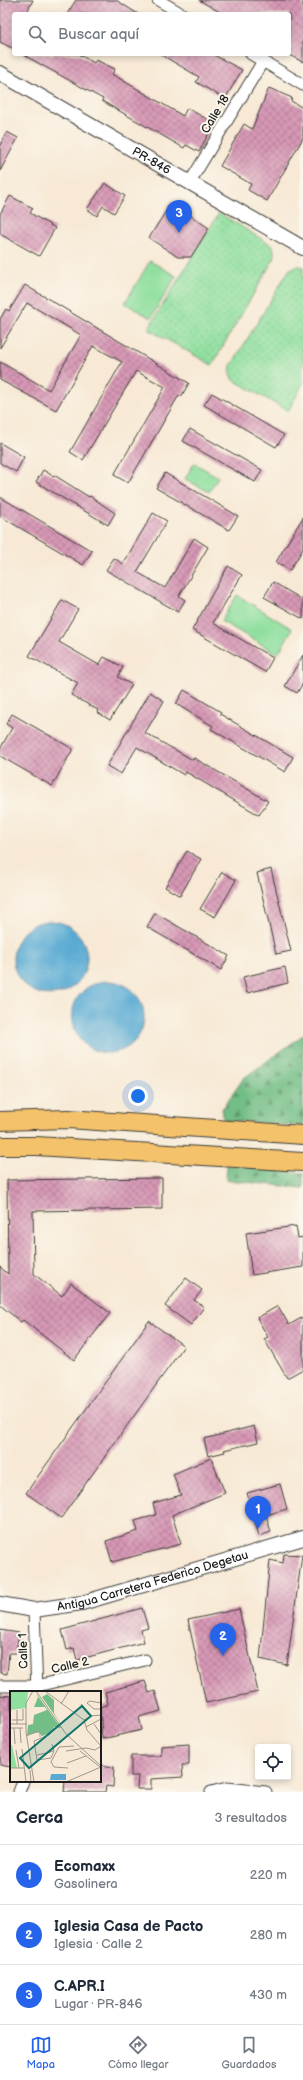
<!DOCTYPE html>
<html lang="es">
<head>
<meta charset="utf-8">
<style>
  body { margin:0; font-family:"Balsamiq Sans",sans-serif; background:#f6f6f7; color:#1f2937 }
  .controls { position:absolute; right:12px; bottom:12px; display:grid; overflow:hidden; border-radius:4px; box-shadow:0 2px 6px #0003 }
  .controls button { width:36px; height:36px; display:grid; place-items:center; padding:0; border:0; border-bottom:1px solid #e0e1e3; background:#fff; color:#1f2937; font:20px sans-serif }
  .you { position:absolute; left:138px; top:1096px; width:14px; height:14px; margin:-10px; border:3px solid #fff; border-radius:50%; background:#1a73e8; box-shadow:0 0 0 6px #1a73e833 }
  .badge { display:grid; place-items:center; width:26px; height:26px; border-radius:50%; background:#2563eb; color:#fff; font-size:13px; font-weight:700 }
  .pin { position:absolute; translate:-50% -33px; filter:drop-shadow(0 1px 2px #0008) }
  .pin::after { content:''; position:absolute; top:21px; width:14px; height:12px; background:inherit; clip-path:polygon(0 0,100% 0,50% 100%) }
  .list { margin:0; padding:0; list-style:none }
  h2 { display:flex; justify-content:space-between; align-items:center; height:52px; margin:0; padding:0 16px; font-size:17px }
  h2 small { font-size:13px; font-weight:400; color:#747a83 }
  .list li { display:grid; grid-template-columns:26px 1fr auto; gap:12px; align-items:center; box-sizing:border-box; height:60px; padding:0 16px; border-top:1px solid #e0e1e3 }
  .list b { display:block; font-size:15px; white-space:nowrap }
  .list p { margin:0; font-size:13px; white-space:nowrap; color:#747a83 }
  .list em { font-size:13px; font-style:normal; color:#747a83 }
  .icon { flex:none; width:22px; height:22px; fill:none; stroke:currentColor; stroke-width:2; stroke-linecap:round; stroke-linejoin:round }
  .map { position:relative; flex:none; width:303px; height:1792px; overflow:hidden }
  .search { position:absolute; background:#fff; box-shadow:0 2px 6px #0003; left:12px; right:12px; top:12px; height:44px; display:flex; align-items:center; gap:10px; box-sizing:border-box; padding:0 14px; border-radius:4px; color:#747a83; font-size:15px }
  .sheet { height:232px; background:#fff }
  nav { display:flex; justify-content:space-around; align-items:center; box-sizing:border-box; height:56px; border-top:1px solid #e0e1e3; background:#fff; font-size:11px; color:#747a83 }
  nav a { display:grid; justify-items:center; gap:2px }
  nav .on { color:#2563eb }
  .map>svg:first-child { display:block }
  .grass { fill:url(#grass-dots); stroke:#567e5e }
  .forest { fill:url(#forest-firs); stroke:#486d51 }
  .garden { fill:#8fdf9f; stroke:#567e5e }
  .water { fill:#58aad3; stroke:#3a6378 }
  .building { fill:url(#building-cross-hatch) }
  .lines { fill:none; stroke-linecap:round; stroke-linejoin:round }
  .minor-casing { stroke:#3d3b38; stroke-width:13 }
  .tertiary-casing { stroke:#3d3b38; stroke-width:16 }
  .primary-casing { stroke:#3d3b38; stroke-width:20 }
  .minor { stroke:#fff; stroke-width:11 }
  .tertiary { stroke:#fff; stroke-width:14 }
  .primary { stroke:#f3c26a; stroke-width:18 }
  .labels { text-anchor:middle; stroke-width:4; stroke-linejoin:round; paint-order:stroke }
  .street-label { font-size:12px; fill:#1c1c1c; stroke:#fbf7ec }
  .inset-road { fill:none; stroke:#9f978b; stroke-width:1 }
  .view { fill:#0f766e; fill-opacity:0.15; stroke:#0f766e; stroke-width:2 }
  .inset-edge { fill:none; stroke:#1c1c1c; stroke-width:2 }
</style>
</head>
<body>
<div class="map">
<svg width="303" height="1792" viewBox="0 0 303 1792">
  <defs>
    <pattern id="grass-dots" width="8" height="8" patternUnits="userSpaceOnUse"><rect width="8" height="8" fill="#8fdf9f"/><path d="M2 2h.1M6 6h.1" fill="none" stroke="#7bbf88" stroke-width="1.8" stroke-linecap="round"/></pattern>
    <pattern id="forest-firs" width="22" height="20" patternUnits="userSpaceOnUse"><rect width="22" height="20" fill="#73be86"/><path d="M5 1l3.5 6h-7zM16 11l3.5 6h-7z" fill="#5e9a6d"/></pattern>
    <pattern id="building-cross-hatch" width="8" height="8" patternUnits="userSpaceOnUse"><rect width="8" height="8" fill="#d798b6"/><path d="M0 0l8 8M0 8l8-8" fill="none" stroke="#ae7b93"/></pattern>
  </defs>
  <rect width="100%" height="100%" fill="#fbf7ec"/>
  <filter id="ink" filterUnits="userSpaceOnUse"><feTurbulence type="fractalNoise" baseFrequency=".025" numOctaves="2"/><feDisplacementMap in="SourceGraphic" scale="8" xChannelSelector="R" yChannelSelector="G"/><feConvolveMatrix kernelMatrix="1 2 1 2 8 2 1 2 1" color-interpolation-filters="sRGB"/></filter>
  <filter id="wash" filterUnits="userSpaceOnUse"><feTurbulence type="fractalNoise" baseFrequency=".012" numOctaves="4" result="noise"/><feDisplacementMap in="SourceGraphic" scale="16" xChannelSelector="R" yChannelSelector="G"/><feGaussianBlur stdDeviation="0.9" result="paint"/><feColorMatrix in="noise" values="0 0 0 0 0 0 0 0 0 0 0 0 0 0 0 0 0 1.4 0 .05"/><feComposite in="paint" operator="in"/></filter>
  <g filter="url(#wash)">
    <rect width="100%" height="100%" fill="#f7e9d5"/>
    <g class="grass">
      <path d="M219,213l54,33 2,11 -63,108 -64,-36z"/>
      <path d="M299,266l4,1v117l-15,27 -56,-32 -2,-6 1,-7 55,-91 4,-6z"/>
    </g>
    <g class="forest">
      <path d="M303,1035v91l-79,-6 -2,-11 22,-31z"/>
      <path d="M227,1165l76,8v15l-77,-8z"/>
    </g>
    <g class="garden">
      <path d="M150,261l26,15 -25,42 -26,-15z"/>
      <path d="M194,463l24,14 -9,15 -24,-13z"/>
      <path d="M237,595l55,34 -14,25 -57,-33z"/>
    </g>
    <g class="water">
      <circle cx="50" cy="958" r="37"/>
      <circle cx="108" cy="1017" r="36"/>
    </g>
    <g id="blocks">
      <g class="building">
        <path d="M0,0h33l-7,14h-12v35l-14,-7z"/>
        <path d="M76,0h40l22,14h-71z"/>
        <path d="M199,0h104v62l-14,-7v-41h-66z"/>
        <path d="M22,54h56l16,9 2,-3 19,9 -3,5 71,42 4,-8 27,15 -15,29 -13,-7 -2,3 -82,-47 1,-2z"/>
        <path d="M160,54h52l30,16 -17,29 -29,-17 3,-5z"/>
        <path d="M269,88l23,10 -1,3 12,7v30l-36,63 -19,-11 3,-6 -31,-18 24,-42 8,5z"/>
        <path d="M7,132l11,6 -18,33v-26z"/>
        <path d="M105,183l20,13 -11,17 -11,-7 -6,10 -10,-7z"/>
        <path d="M10,196l23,12 -3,5 25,15 -16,28 -39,-22v-20z"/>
        <path d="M171,203l38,25 -18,29h-13l-29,-19z"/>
        <path d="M25,285l164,98 -8,14 -2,-2 -51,88 -14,-8 51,-88 -29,-16 -53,89 -13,-8 52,-90 -29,-16 -37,64 -56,-30v-18l49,28 32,-55 -54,-32 -27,45v-29l6,-10 3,2z"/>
        <path d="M212,393l72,42 -8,12 -72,-42z"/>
        <path d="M190,429l72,41 -7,12 -72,-41z"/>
        <path d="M0,443l24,14 -8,15 -16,-9z"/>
        <path d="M43,470l10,6 1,-1 35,22 1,-1 25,17 -7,12 -72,-43z"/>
        <path d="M165,473l73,43 -9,14 -73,-42z"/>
        <path d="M0,497l92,54 -9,14 -83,-49z"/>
        <path d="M153,513l14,8 -30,51 28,16 29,-50 14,9 -29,49 6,4 -7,12 -72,-42 8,-12 9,6z"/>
        <path d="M303,517v32l-13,21 -14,-8z"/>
        <path d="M228,566l14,9 -29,48 60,35 -8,14 -73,-42z"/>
        <path d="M273,582l30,18v19l-39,-22z"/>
        <path d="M62,600l16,9 -19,33 40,23 5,-8 19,10 -5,10 14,8 -22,35 -13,-8 1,-2 -27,-15 7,-12 -49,-27z"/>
        <path d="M303,655v28l-6,10 -12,-7z"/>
        <path d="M184,690l37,22 -1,2 73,43 -8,15 -74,-43 2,-3 -37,-22z"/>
        <path d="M150,692l14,9 -19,32 48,27 1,-2 74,43 -9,14 -73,-43 -2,3 -47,-28 -16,27 -14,-8z"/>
        <path d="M12,714l61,35 -21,37 -52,-30v-7l12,-21 -6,-4z"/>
        <path d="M187,851l14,8 -21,37 -15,-9z"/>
        <path d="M271,869l20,82 -15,3 -19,-81z"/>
        <path d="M222,872l14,8 -21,37 -15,-8z"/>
        <path d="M155,913l74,43 -8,14 -74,-43z"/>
        <path d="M285,967l3,16 -41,10 -4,-16z"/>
        <path d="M162,1178v31l-129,2 1,63 28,22 9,-13 39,30 -36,47 -51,-40 -2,2 -21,-17v-38l8,7 -1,-94z"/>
        <path d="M296,1226l2,12 5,-1v30l-51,8 -6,-42z"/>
        <path d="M186,1278l16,12 -8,10 10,7 -13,18 -26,-19z"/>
        <path d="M278,1306l11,19 14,-8v52l-16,9 -23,-39 4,-2 -11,-19z"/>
        <path d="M149,1321l35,25 -123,172 -35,-25z"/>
        <path d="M254,1426l4,16 -34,8 1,2 -17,4 -4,-17z"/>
        <path d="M211,1458l14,35 -53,22 9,29 -69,18 -6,-21 32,-10 -3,-10 21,-6 -3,-12 28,-8 -8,-21z"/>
        <path d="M280,1484l7,25 -21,6 5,17 -12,4 -12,-43z"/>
        <path d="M284,1554l18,1 -15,110 -27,-6 10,-99 13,3z"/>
        <path d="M142,1608l6,20 -7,2 3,12 -67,18 -3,-12 -7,2 -5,-20z"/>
        <path d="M239,1609l19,83 -52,11 -18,-83z"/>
        <path d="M0,1630l19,3 -3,20h-7l-2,21 -7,-1z"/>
        <path d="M145,1681l4,12 6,-2 6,20 -22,6 3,13 -40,9 -2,-32 8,-3 -3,-12z"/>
        <path d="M0,1695l11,1v71l-11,-2z"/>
        <path d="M189,1744v21h-7l1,12 -32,2v10h-14l1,-13h-7v-20h30v-10z"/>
        <path d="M100,1765l14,2 -1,20 -7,-1 -1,6h-41l1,-11h35z"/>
      </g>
    </g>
  </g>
  <g filter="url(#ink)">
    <use href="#blocks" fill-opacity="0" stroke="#3d3b38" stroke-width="1"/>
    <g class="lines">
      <defs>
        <g id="minor">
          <path d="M158,0l24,14"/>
          <path d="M251,54l52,31"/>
          <path d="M190,182l73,-121"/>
          <path d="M34,1610l3,82"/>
          <path d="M0,1686h37l108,-26"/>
          <path d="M19,1792l4,-11"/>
          <path d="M211,1792l16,-4 39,4"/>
        </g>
        <g id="tertiary">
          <path id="s1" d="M0,73l303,175"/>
          <path id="s2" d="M0,1604l34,6 48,-7 221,-65"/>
        </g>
        <g id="primary">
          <path d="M0,1121l68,-2 235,16"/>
          <path d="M0,1146h36l267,16"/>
        </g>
      </defs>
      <use href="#minor" class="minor-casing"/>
      <use href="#tertiary" class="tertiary-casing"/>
      <use href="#primary" class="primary-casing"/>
      <use href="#minor" class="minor"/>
      <use href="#tertiary" class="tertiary"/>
      <use href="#primary" class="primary"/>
    </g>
  </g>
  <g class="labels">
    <g class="street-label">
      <text transform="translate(215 114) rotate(-59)" y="4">Calle 18</text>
      <text dy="4" stroke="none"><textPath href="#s1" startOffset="175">PR-846</textPath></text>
      <text dy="4" stroke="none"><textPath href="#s2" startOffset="157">Antigua Carretera Federico Degetau</textPath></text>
      <text transform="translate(23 1651) rotate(-92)" y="4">Calle 1</text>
      <text transform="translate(70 1665) rotate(-13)" y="4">Calle 2</text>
    </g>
  </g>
  <g transform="translate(10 1691)">
    <rect width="91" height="91" fill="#f7e9d5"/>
    <path d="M25,1l26,36 -7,-1 -4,6 -8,3 -3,-4 -12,3 1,-10 5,-1 1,-9 13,-5 -2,-3h-11l4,-10zM37,3l7,6v13l9,14 -21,-30z" fill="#73be86"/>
    <path d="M18,0l-2,17 -16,2v-18zM2,54l5,23h-7v-22z" fill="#8fdf9f"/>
    <path d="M41,83h15v6h-16z" fill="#58aad3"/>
    <path class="inset-road" d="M23,0l-7,12v29l8,50M26,0l30,43 35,32M35,0l39,29 3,10 14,16M91,12l-11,-2 -3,2 7,6h7M51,13l8,-13M71,13l10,12M7,19v14M2,29h11v-11M74,29l7,-4 10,-1M0,33h17M84,33l7,10M76,36l15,-8M0,37h13M4,37l1,16M10,37l1,15M16,45l10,-4h4v5M42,53l2,7 -6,1 5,-3M12,58l4,33M6,59l3,18M44,60l-3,7 -14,2 -3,-19 15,-6 5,-7M56,60l20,-3 9,2 6,-4M70,60l20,16M27,64l14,-3M57,72l19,-7M0,77h15M58,77l-14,-1 -3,-5 8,-15 15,-1M20,79l1,12M56,91l35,-15"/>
    <path class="view" d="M72,15l9,10 -62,52 -9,-10z"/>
    <rect width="91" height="91" class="inset-edge"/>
  </g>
</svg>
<div class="controls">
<button><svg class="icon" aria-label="locate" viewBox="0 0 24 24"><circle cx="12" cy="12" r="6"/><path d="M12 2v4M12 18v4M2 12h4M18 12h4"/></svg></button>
</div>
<div class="you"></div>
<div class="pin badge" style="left:258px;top:1529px">1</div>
<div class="pin badge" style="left:223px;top:1656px">2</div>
<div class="pin badge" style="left:179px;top:233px">3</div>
<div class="search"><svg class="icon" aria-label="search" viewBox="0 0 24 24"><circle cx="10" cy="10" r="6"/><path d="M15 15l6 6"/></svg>Buscar aquí</div>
</div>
<section class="sheet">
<h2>Cerca<small>3 resultados</small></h2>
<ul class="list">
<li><span class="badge">1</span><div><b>Ecomaxx</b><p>Gasolinera</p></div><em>220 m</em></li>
<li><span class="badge">2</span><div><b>Iglesia Casa de Pacto</b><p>Iglesia · Calle 2</p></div><em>280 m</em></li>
<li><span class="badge">3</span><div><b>C.APR.I</b><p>Lugar · PR-846</p></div><em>430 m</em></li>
</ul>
</section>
<nav>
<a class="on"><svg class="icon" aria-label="map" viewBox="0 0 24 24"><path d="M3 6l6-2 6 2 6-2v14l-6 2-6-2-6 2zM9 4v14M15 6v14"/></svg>Mapa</a>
<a><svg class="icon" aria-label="directions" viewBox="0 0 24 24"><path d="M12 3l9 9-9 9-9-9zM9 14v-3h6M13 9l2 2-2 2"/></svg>Cómo llegar</a>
<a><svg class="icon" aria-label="saved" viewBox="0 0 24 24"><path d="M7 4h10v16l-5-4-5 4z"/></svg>Guardados</a>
</nav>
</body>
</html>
